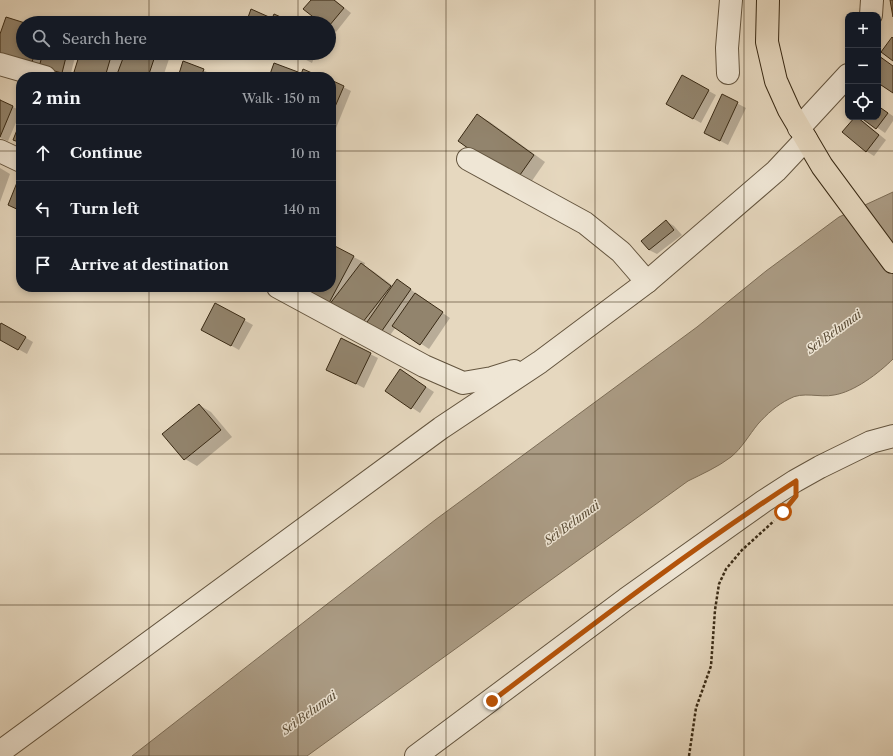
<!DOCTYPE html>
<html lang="en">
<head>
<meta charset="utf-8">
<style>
  body { margin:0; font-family:"Libre Caslon Text",serif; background:#20242c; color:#f1f3f6 }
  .controls { position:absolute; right:12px; top:12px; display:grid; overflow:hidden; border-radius:8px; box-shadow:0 2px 6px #0003 }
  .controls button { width:36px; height:36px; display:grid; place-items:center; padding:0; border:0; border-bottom:1px solid #363941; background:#171b24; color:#f1f3f6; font:20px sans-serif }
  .stop { position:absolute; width:12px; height:12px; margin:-9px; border:3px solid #b45309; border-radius:50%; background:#fff }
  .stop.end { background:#b45309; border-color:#fff; box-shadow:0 1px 4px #0008 }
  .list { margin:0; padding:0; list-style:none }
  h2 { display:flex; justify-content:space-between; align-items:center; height:52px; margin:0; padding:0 16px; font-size:17px }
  h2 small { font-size:13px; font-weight:400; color:#9ea1a6 }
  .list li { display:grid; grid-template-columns:26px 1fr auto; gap:12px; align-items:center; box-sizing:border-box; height:56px; padding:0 16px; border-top:1px solid #363941 }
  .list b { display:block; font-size:15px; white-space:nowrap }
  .list em { font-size:13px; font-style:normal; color:#9ea1a6 }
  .icon { flex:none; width:22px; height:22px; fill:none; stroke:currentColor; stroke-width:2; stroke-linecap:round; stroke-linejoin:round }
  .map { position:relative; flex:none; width:893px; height:756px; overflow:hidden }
  .search { position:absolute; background:#171b24; box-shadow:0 2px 6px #0003; left:16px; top:16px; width:320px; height:44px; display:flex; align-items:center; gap:10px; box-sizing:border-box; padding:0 14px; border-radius:22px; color:#9ea1a6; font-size:15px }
  .panel { position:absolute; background:#171b24; box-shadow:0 2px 6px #0003; left:16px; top:72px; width:320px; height:220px; border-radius:16px }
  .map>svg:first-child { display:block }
  .water { fill:#ab9c85; stroke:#7d6e58 }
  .shadow { fill:#0003 }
  .building { fill:#92846d; stroke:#382914 }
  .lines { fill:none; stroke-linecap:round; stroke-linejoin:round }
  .minor-casing { stroke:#64553f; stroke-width:24 }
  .highway-casing { stroke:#382914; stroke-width:24 }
  .path { stroke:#382914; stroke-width:2.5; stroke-dasharray:3 2; stroke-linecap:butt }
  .minor { stroke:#efe6d5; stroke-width:22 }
  .highway { stroke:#e6d8bf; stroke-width:22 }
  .route { stroke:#b45309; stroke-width:5 }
  .grid { fill:none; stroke:#382914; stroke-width:1; stroke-opacity:0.55 }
  .labels { text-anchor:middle; stroke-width:3; stroke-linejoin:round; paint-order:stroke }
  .water-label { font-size:12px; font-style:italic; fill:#5a4c36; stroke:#efe6d5 }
</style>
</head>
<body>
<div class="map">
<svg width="893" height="756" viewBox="0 0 893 756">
  <rect width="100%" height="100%" fill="#e6d8bf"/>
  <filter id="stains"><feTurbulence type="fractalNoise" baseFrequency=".005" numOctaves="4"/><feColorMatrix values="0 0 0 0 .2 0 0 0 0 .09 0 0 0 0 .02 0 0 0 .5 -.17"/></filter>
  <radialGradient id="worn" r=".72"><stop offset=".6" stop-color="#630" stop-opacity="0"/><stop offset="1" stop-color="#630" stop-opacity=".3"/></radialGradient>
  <path class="water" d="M893,192v167c-14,14 -39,33 -59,36 -14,3 -32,-4 -45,4 -12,6 -22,15 -31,25 -9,11 -16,24 -27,33 -13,10 -29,17 -43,24l-381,275h-175l303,-236 262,-193 69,-56 73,-54z"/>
  <g class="shadow">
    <path d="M312,0h23l16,13 -15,19 -7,-4v-5h-7z"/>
    <path d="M268,18l4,2 19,3h-44z"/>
    <path d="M23,23v30h53l-6,24 -22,-6 -48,-16v-17z"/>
    <path d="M81,53h90l-8,24h-78l-10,-6z"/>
    <path d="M293,53h23l-4,10z"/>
    <path d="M203,70l8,4 -1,3h-31z"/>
    <path d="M298,73l4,2 16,2h-48z"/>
    <path d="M682,76l34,19 -15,28 -34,-19z"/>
    <path d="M331,81l20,10 -19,47h-1z"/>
    <path d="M723,96l23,12 -18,37 -15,-8z"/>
    <path d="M0,99h1v2l20,10 -13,30 -8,-3z"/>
    <path d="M878,106l15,10v5l-8,12 -23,-16h16z"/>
    <path d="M478,115l12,7 55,40 -18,26z"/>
    <path d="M856,117l8,5 22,18 -12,16 -8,-5z"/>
    <path d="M0,168l10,6 -10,28z"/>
    <path d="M666,221l8,5 8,9 -25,19 -8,-4 -7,-9z"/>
    <path d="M331,245l34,18 -1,3 9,5 20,15 12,-1 13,10v1l32,22 -21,31 -33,-22 -8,11 -74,-44 17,-7z"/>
    <path d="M215,304l38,21 -14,25 -37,-21z"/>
    <path d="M2,324l31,18 -6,12 -27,-15v-12z"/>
    <path d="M370,354l8,4 -14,30 -28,-14z"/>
    <path d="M408,375l26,17 -14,21 -33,-22z"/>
    <path d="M199,405l12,7 21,25 -35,29 -12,-7 -21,-25z"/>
  </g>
  <g class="building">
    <path d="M311,0h23l10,8 -15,18v-3h-8l-18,-14z"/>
    <path d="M890,0h3v17z"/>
    <path d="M251,9l18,8 -3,6h-20z"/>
    <path d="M274,14l18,8v1h-22z"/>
    <path d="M6,17l19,6h-2v30h12l-4,12 -31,-10v-21z"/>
    <path d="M892,37l1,1v23l-12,-9z"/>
    <path d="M43,53h24l-5,20 -23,-6z"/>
    <path d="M80,53h32l-7,24h-14l-17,-5z"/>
    <path d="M125,53h31l-8,24h-32z"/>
    <path d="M292,53h14l-3,6z"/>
    <path d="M879,56l14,10v27l-15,-10v-26z"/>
    <path d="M183,61l21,8 -3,8h-23z"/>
    <path d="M274,63l24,9 -2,5h-27z"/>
    <path d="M303,69l18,8h-21z"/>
    <path d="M682,75l27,15 -16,29 -27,-15z"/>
    <path d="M331,80l13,6 -13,30z"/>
    <path d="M722,94l16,8 -18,39 -16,-8z"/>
    <path d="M0,100l13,6 -13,31z"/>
    <path d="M878,106l10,7 -12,16 -16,-12h18z"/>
    <path d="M477,114l57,41 -19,27 -57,-41z"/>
    <path d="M855,117h2l22,18 -13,17 -24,-20z"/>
    <path d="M21,120v23l-8,-3z"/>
    <path d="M18,180l3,1v30l-13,-6z"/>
    <path d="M666,220l8,10 -25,20 -8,-9z"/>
    <path d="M331,244l23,12 -25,47 -28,-16h30z"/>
    <path d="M361,263l30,23 -32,41 -30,-22z"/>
    <path d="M397,279l14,10 -32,46 -14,-10z"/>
    <path d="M415,293l28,19 -23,33 -28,-19z"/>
    <path d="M215,303l30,16 -14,27 -30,-16z"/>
    <path d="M1,323l25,14 -8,13 -18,-10v-15z"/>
    <path d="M341,338l30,15 -15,31 -30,-14z"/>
    <path d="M400,369l26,18 -15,22 -26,-18z"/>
    <path d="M199,404l22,26 -37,30 -22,-26z"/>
  </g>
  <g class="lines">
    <defs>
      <g id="minor">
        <path d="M871,15l1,-15"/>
        <path d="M0,64l45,13"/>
        <path d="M728,73l-1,-25 4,-48"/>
        <path d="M799,128l49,-53"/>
        <path d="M0,151l21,10"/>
        <path d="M468,159l117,64 36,29 26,30"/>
        <path d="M278,287l146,79 39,17 29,-5 22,-7"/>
        <path d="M0,752l441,-324 99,-66 107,-80 129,-111 30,-32"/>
        <path d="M416,756l210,-157 138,-98 31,-20 25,-14 51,-25 22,-6"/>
      </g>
      <path id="highway" d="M768,0l-1,42 9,39 13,29 33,56 71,96"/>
    </defs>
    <use href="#minor" class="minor-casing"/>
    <use href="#highway" class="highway-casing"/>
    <path class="path" d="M689,756l7,-48 15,-42 4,-56 4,-26 7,-15 16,-19 32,-29"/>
    <use href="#minor" class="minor"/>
    <use href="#highway" class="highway"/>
  </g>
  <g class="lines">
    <path class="route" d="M492,701c100,-76 199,-152 304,-220v15l-13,16"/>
  </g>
  <path class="grid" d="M149,0v23M298,0v23M446,0v756M595,0v756M744,0v756M149,53v24M298,53v24M0,151h21M331,151h562M149,287v469M298,287v469M0,302h893M0,454h893M0,605h893"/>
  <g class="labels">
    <g class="water-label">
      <text transform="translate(834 332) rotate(-36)" y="4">Sei Belumai</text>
      <text transform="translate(572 523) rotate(-36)" y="4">Sei Belumai</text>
      <text transform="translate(309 713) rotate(-36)" y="4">Sei Belumai</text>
    </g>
  </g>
  <rect width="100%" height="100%" filter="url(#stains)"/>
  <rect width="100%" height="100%" fill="url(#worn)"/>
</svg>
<div class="controls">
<button>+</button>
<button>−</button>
<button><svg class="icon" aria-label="locate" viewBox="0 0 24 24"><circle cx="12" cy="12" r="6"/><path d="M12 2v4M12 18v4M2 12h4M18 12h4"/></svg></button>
</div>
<div class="stop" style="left:783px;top:512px"></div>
<div class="stop end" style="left:492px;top:701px"></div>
<div class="search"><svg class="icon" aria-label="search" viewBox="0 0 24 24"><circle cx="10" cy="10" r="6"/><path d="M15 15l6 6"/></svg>Search here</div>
<section class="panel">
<h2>2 min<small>Walk · 150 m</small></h2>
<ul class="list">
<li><svg class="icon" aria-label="ahead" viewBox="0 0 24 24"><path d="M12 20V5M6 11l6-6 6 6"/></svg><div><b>Continue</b></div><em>10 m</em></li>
<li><svg class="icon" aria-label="left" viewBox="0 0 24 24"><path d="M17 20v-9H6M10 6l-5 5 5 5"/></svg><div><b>Turn left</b></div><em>140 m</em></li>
<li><svg class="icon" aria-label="arrive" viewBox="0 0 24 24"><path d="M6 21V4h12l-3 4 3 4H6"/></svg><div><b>Arrive at destination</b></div></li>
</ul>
</section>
</div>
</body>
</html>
